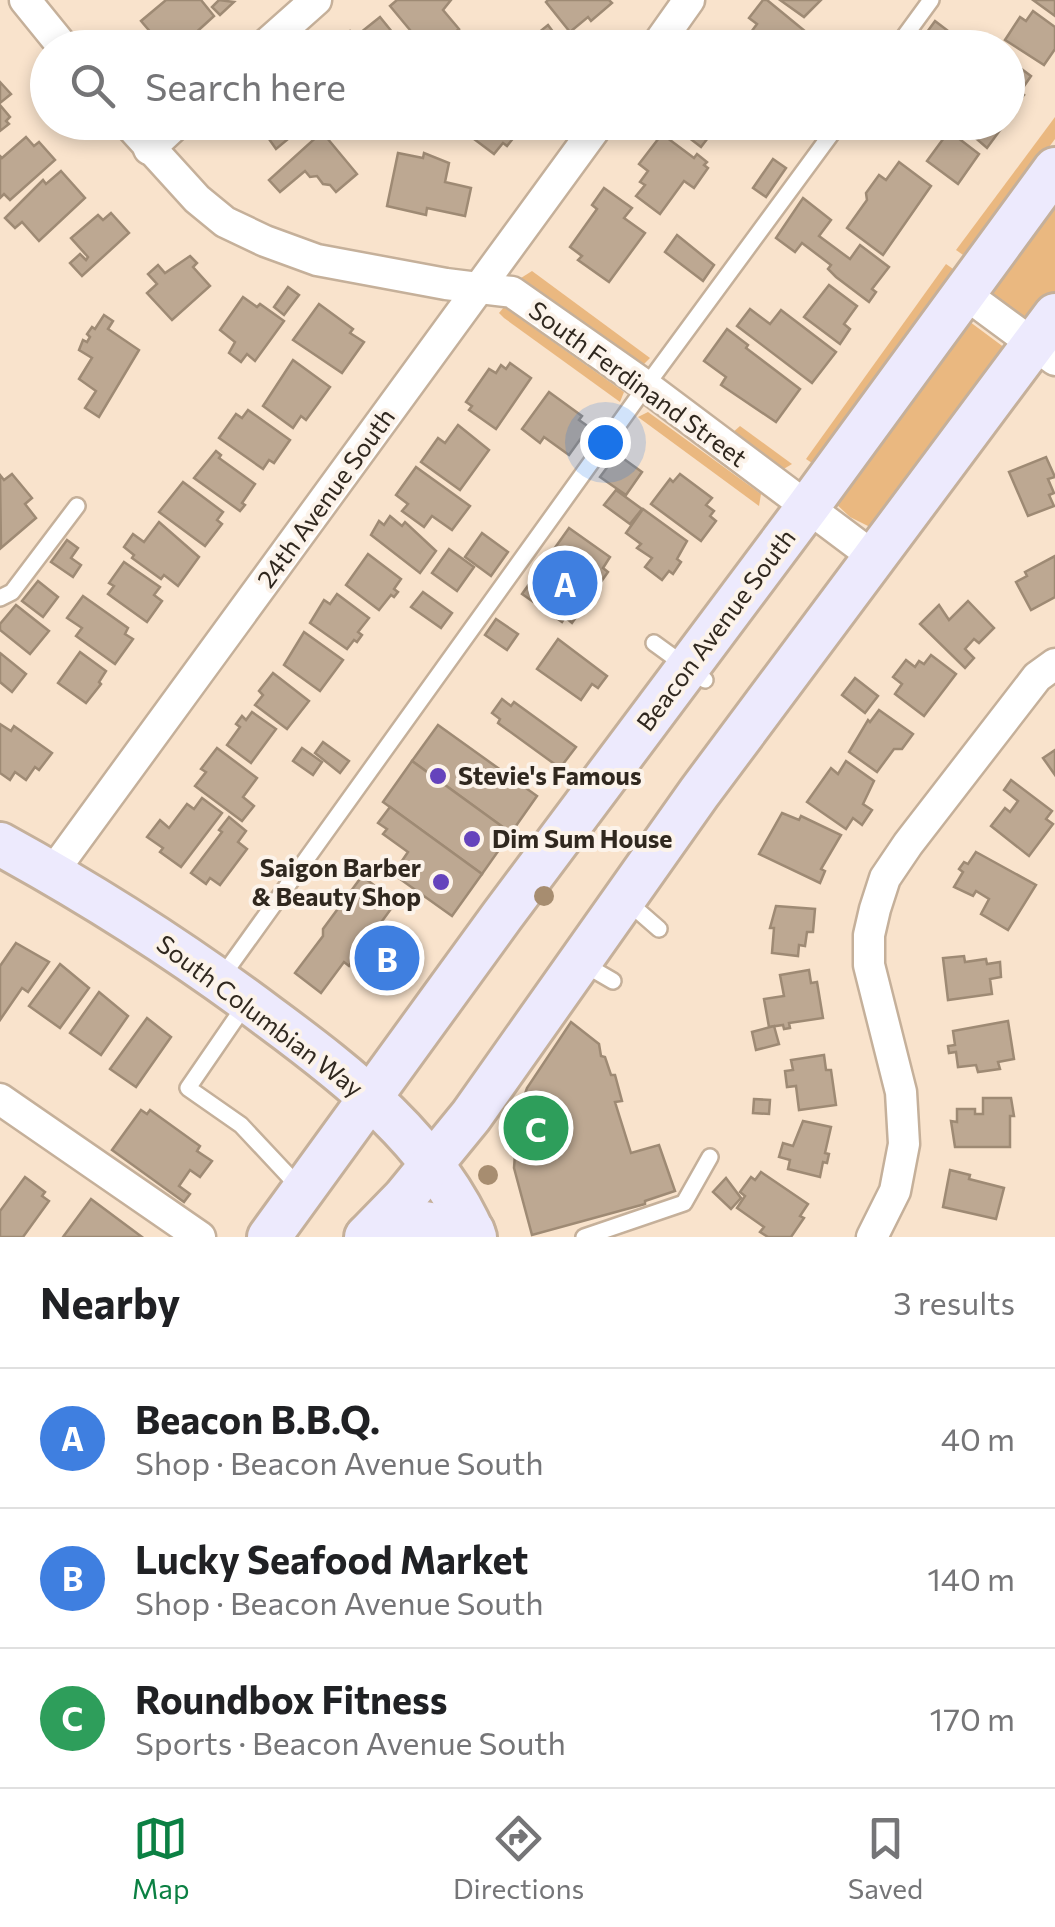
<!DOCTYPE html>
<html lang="en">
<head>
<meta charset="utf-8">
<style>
  body { margin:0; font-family:Commissioner,sans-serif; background:#f6f6f6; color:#202124 }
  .you { position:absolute; left:605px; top:442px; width:35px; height:35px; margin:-25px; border:8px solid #fff; border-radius:50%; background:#1a73e8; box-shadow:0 0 0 15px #1a73e833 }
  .badge { display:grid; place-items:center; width:65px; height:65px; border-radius:50%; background:#0b8043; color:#fff; font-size:32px; font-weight:700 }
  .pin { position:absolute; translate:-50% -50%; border:5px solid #fff; box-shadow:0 2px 10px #0006 }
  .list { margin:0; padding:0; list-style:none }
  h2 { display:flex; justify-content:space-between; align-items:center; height:130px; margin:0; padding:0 40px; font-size:42px }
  h2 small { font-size:32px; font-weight:400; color:#757577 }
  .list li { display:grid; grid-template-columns:65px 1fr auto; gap:30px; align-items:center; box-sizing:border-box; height:140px; padding:0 40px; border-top:2px solid #e0e0e0 }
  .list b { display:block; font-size:38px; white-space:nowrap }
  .list p { margin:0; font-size:32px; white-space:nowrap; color:#757577 }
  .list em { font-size:32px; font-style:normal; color:#757577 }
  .icon { flex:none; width:55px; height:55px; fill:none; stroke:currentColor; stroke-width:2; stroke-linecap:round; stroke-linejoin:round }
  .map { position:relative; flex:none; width:1055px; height:1237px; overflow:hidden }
  .search { position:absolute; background:#fff; box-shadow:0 5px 15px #0003; left:30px; right:30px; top:30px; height:110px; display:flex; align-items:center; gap:25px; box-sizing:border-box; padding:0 35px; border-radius:55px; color:#757577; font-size:38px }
  .sheet { height:550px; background:#fff }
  nav { display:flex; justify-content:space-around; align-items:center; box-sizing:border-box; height:140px; border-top:2px solid #e0e0e0; background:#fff; font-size:28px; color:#757577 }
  nav a { display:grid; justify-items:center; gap:5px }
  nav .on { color:#0b8043 }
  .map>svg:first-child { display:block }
  .green { fill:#eab880 }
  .building { fill:#bda892; stroke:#9e8a74; stroke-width:2.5 }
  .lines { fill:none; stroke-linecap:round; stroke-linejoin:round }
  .lane-casing { stroke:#c5b09a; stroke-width:20 }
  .street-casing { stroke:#c5b09a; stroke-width:35 }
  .secondary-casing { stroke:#c5b09a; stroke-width:48 }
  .lane { stroke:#fff; stroke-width:15 }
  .street { stroke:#fff; stroke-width:30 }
  .secondary { stroke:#edeafd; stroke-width:42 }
  .tree { fill:#a78d70 }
  .poi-dot { fill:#6543bc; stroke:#fcf3ea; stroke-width:4 }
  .labels { text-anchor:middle; stroke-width:8; stroke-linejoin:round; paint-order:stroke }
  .street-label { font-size:25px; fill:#30281f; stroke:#fcf3ea }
  .poi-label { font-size:25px; font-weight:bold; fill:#30281f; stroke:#fcf3ea; text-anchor:start }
</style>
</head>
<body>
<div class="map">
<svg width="1055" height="1237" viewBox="0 0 1055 1237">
  <rect width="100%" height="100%" fill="#f9e3cc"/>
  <g class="green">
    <path d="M1055,117v22l-89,118 -10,-7z"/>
    <path d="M1055,192v104l-22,30 -49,-38z"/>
    <path d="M946,264l10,7 -141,194 -9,-6z"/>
    <path d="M532,271l118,87 -8,8 -121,-88z"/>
    <path d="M504,307l120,85 -4,10 -116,-84 -5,-5z"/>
    <path d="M966,319l39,29 -122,174 -13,5 -20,-10 -18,-17z"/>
    <path d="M648,412l113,82 -2,12 -121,-89z"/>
    <path d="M740,426l52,38 -10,6 -51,-36z"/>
  </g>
  <g class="building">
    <path d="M166,0h35l13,16 -35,32h-5l-7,-9 -6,5 -5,-7 3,-2 -2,-3 -4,3 -12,-14z"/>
    <path d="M219,0l15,2 -14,13 -8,-8z"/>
    <path d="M397,0h54l-8,10 16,19 -23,19h-11l-35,-42z"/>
    <path d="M548,0h61l3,3 -21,18 -3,-4 -18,15 -24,-30z"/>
    <path d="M763,0h4l39,32 -11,16h-37l-12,-9 11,-15 -8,-6z"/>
    <path d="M780,0h41l-17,17z"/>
    <path d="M1033,0h22v16z"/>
    <path d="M1033,11l22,16v22l-11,16 -39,-25 15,-23 6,4z"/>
    <path d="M380,17l25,31h-67l-3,-4 15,-13 5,6z"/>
    <path d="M935,21l21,16 -8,11h-15l-11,-9z"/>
    <path d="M548,25l17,23h-50l10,-9 2,3z"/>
    <path d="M1008,59l23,17 -11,16 4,3 -7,8 -9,-7z"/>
    <path d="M0,82l11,12 -11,9z"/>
    <path d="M0,105l10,12 -4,4 3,3 -9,7z"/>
    <path d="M240,122h63l2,3 -29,24 -14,-20 -12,5z"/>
    <path d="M474,122h52l-19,24 -4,-3 -9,11 -28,-21z"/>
    <path d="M679,122h50l-9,13 -6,-5 -13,17 -26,-20z"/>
    <path d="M957,122h49l-19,26z"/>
    <path d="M949,131l30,23 -21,30 -31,-23z"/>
    <path d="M322,132l35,42 -21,18 -6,-7 -7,-1 -6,-8 -7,1 -5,-6 -25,21 -11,-12z"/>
    <path d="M662,134l32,24 3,-4 10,8 -3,3 4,3 -14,20 -10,-7 -24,33 -24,-18 9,-11 -5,-3 8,-11 -9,-7z"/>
    <path d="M26,137l8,9 5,-4 16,18 -45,40 -6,-6 -4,4v-42l2,2z"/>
    <path d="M398,153l25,5 1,-5 25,10 -4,19 26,6 -6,28 -38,-8 -1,7 -39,-9z"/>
    <path d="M773,159l13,9 -20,29 -13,-9z"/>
    <path d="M899,162l32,24 -48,69 -36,-27 20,-28 -1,-7 13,-18 7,5z"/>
    <path d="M61,171l24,27 -46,43 -17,-19 -7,6 -10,-10 38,-38 3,4z"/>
    <path d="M604,188l28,20 -8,10 21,15 -36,49 -31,-22 4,-4 -12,-9 27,-38 -5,-4z"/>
    <path d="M803,198l28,22 -12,16 31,23 10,-14 29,22 -17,22 4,3 -7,10 -33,-25 -8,-8 3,-4 -29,-22 -7,9 -19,-14z"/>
    <path d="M111,213l18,20 -47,43 -12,-13 10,-9 6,6 2,-3 -17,-19 27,-23 5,5z"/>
    <path d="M677,235l37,30 -11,16 -38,-29z"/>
    <path d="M190,256l7,7 -4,4 17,19 -38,34 -25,-27 10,-9 -9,-10 10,-9 7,8z"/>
    <path d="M829,285l28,21 -13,18 6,5 -10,15 -36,-27z"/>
    <path d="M288,287l11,8 -15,20 -10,-8z"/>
    <path d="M243,297l14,10 3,-3 24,17 -29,40 -8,-7 -6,8 -12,-9 6,-11 -15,-12z"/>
    <path d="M319,304l34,25 -3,4 14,9 -22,31 -49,-33z"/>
    <path d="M750,309l20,15 11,-14 55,42 -24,31 -75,-57z"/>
    <path d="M104,315l9,6 -5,8 31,21 -40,67 -14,-9 11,-17 -17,-12 13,-21 -13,-8 4,-10 4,2 3,-5 -3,-3 5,-7 3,2z"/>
    <path d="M727,329l21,16 -2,3 54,41 -24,33 -55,-37 5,-8 -22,-16z"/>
    <path d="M293,360l37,27 -24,33 -5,-4 -8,12 -30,-22z"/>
    <path d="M510,363l21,15 -35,51 -27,-19 3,-4 -6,-4 23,-33 7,4 5,-8 5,4z"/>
    <path d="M549,392l33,24 -3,4 10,7 -20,28 -25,-18 -4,6 -18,-14z"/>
    <path d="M248,410l42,30 -16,23 -5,-3 -6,9 -44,-31 17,-24 6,4z"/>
    <path d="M458,425l31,25 -29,40 -39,-28 17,-24 7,5z"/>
    <path d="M216,451l5,4 -2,3 36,26 -13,19 3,2 -5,6 -46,-33z"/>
    <path d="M617,454l25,18 -16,23 -26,-18z"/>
    <path d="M1046,457l9,20 -7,2 6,14 -5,2 5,11 -26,10 -19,-44z"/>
    <path d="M416,467l54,39 -18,24 -20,-14 -8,11 -22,-16 6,-7 -12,-9z"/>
    <path d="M12,474l20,24 -7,6 11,14 -35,30 -1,-73 4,5z"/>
    <path d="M680,474l32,24 -6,7 8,6 -4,5 6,5 -15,20 -50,-37 19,-25 3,3z"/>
    <path d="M183,482l40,30 -6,8 5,4 -17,22 -46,-34z"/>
    <path d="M616,490l26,19 -12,15 -26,-19z"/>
    <path d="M643,509l44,32 -10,18 4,3 -8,12 -4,-3 -7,9 -17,-13 7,-9 -15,-10 4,-4 -15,-11z"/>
    <path d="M390,516l12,10 3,-4 31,29 -16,22 -49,-38 8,-14 5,4z"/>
    <path d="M159,522l40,35 -21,29 -14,-11 -3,4 -29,-21 2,-3 -10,-8 9,-13 11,8z"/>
    <path d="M569,528l41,29 -7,11 5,4 -36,51 -7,-6 -3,5 -40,-28z"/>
    <path d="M482,533l26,19 -17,24 -26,-19z"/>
    <path d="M67,540l11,8 -7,10 10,7 -8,12 -22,-15z"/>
    <path d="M449,549l25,18 -17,24 -25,-18z"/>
    <path d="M368,554l33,25 -7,10 4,3 -4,5 -3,-2 -12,15 -33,-25z"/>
    <path d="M1055,556v41l-24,13 -15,-28 11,-6 -2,-4z"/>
    <path d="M124,562l36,25 -6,8 8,6 -15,21 -39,-28 6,-8 -5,-3z"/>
    <path d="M38,581l20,16 -15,20 -21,-16z"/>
    <path d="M423,592l29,21 -11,15 -30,-21z"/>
    <path d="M337,594l32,24 -11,14 4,3 -5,7 -3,-2 -7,9 -37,-26 14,-23 6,4z"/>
    <path d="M83,596l45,32 -3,6 8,5 -18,25 -39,-28 6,-8 -15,-10z"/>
    <path d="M968,601l26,27 -15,15 -5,-4 -9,10 9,9 -9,10 -45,-44 19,-19 10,15z"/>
    <path d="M16,605l33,26 -19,23 -30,-24v-6z"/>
    <path d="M496,619l22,15 -11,16 -22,-15z"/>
    <path d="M304,632l39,28 -23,31 -36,-26z"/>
    <path d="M558,639l49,37 -9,12 -6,-4 -11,16 -44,-31z"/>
    <path d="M80,652l26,19 -7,11 2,2 -15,19 -28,-20z"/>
    <path d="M0,653l26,21 -14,18 -12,-10z"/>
    <path d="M931,655l25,19 -32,42 -29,-22 7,-10 -9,-7 13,-17 9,7 4,-6 5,3z"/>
    <path d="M273,673l36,28 -22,28 -32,-24 8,-10 -4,-4z"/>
    <path d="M855,678l23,18 -13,17 -23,-18z"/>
    <path d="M502,699l9,7 3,-4 62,45 -16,21 -62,-45 2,-4 -8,-6z"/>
    <path d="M879,710l34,24 -11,15h-8l-17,23 -28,-20 19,-32 2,2z"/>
    <path d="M252,712l24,17 -25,34 -24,-18 13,-18 -4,-3 6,-8 4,4z"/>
    <path d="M0,724l11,7 3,-5 38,27 -13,17 -4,-3 -9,13 -11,-8 -5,8 -10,-7z"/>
    <path d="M438,725l99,71 -26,37 -99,-72z"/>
    <path d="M323,742l26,19 -9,12 -25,-20z"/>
    <path d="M217,748l40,30 -14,19 11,9 -12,15 -47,-35 11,-14 -5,-3z"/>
    <path d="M302,748l20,14 -9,13 -20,-14z"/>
    <path d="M1055,750v25l-12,-17z"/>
    <path d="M412,761l99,72 -29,41 -99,-72z"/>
    <path d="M846,761l28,20 -11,23 9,6 -10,15 -9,-7 -7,11 -39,-27 24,-34 7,6z"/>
    <path d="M1011,780l41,31 -6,8 7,5 -24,32 -38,-30 14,-18 5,4 8,-11 -14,-11z"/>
    <path d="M202,798l20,15 -41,54 -21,-15 3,-4 -16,-11 13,-17 9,8 18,-24 7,5z"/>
    <path d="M390,807l92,67 -30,42 -59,-42 15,-22 -25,-18 4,-5 -9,-6z"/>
    <path d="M782,813l17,7 2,-4 40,19 -20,34 4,2 -5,12 -61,-29z"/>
    <path d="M229,817l17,14 -8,11 9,7 -27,36 -10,-7 -4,6 -15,-11 31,-41 -3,-2z"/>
    <path d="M976,852l60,33 -28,45 -27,-16 8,-15 -13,-8 -3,5 -19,-9 9,-15 -4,-3 5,-7 4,2z"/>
    <path d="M362,876l34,26 -19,26 37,28 -19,25 -37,-27 -9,12 -5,-4 -23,31 -26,-20 28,-37v-7z"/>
    <path d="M776,906l39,3 -2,23h-6l-2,14 -6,-1 -1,11 -26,-3 2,-25h-4z"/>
    <path d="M16,943l33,19 -21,30 -6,-4 -22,32v-54z"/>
    <path d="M964,956l1,6 21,-3 1,5 13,-2 1,15 -11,2 2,15 -44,6 -5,-42z"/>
    <path d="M60,964l29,24 -29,40 -31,-22z"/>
    <path d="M809,970l2,13 6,-1 6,36 -34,5 1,5 -6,1 -1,-4 -14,2 -5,-28 20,-3 -4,-21z"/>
    <path d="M99,992l29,24 -27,39 -31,-22z"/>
    <path d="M147,1018l24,19 -35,50 -26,-18z"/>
    <path d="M1008,1021l6,38 -16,3 2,7 -22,3 -2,-7 -18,2 -2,-15 -7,1 -1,-7 7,-1 -2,-14z"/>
    <path d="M571,1022l28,22 2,12 4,1 6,18h4l7,26 -7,1 16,51 28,-8 16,46 -30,10v3l-113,31 -18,-67 4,-55 9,-25z"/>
    <path d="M774,1026l5,18 -23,6 -4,-18z"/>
    <path d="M824,1055l2,15h5l5,35 -37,5 -3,-24 -9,1 -2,-16 8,-1 -2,-10z"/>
    <path d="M983,1098h28l3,18h-4v31h-55l-4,-26 6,1v-13h18v5h8z"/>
    <path d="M754,1099l16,1 -1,14 -16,-1z"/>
    <path d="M141,1110l6,4 3,-4 50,36 -3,5 15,10 -12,16 -10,-7 -11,16 11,8 -6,8 -72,-52z"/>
    <path d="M803,1121l28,6 -6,26 4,1 -2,9 -4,-1 -3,15 -32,-8 2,-9 -11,-3 4,-14 10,3z"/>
    <path d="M950,1170l20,5 -1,4 35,9 -8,31 -53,-12z"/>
    <path d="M761,1172l47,32 -8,12 4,2 -13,19h-23l-8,-5 4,-5 -27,-19 8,-12 -5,-4 11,-15 4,3z"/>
    <path d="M25,1177l20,15 -3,4 7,5 -26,36h-23v-26z"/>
    <path d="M726,1178l15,20 -10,11 -18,-17z"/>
    <path d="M91,1199l51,38h-79z"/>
  </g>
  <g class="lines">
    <defs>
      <g id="lane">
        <path d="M896,48l35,-48"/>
        <path d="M0,598l12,-6 65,-86"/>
        <path d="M654,643l51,37"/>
        <path d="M628,902l31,27"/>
        <path d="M582,963l31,18"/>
        <path d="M221,978l425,-592 194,-264"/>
        <path d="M245,1005l-57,83 53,37 59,63"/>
        <path d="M584,1237l100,-34 26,-46"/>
      </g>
      <g id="street">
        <path d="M25,0l39,48"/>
        <path d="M262,48l54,-48"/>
        <path d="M655,48l34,-48"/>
        <path d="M127,122l70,77 28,23 40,19 52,19 129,24 66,8 134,94 228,171"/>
        <path d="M149,149l29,-27"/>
        <path d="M964,293l91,67"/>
        <path d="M52,873l548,-751"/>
        <path d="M0,1099l200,138"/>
        <path d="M872,1237l23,-46 9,-47 -3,-52 -32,-127v-30l6,-26 10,-31 23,-34 129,-167 18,-13"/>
      </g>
      <g id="secondary">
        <path d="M0,844c93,51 184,109 269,173 80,59 166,126 206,220"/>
        <path d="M367,1236l45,-15 61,10"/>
        <path d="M269,1237l233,-321 305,-408 248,-339"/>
        <path d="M366,1237l38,-39 67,-82 228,-323 356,-478"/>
      </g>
    </defs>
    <use href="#lane" class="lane-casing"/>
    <use href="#street" class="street-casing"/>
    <use href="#secondary" class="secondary-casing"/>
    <use href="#lane" class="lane"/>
    <use href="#street" class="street"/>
    <use href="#secondary" class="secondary"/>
  </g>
  <g class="tree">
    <circle cx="544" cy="896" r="10"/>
    <circle cx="488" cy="1175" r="10"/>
  </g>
  <g class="poi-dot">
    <circle cx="438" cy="776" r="10"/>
    <circle cx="472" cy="839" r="10"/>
    <circle cx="441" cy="882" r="10"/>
  </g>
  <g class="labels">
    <g class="street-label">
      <text transform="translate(638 384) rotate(36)" y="9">South Ferdinand Street</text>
      <text transform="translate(326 498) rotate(-54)" y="9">24th Avenue South</text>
      <text transform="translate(716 630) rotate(-53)" y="9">Beacon Avenue South</text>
      <text transform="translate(260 1016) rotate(37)" y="9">South Columbian Way</text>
    </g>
    <g class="poi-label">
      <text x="458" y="785">Stevie's Famous</text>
      <text x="492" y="848">Dim Sum House</text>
      <text x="421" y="877" text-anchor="end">Saigon Barber<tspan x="421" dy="29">&amp; Beauty Shop</tspan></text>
    </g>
  </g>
</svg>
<div class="you"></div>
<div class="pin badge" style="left:565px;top:583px;background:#3f7fe0">A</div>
<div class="pin badge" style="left:387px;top:958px;background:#3f7fe0">B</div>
<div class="pin badge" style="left:536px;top:1128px;background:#2e9e5b">C</div>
<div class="search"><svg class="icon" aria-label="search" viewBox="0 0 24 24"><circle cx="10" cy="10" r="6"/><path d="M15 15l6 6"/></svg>Search here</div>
</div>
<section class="sheet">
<h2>Nearby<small>3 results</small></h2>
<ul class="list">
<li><span class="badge" style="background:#3f7fe0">A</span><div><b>Beacon B.B.Q.</b><p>Shop · Beacon Avenue South</p></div><em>40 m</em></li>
<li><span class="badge" style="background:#3f7fe0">B</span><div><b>Lucky Seafood Market</b><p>Shop · Beacon Avenue South</p></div><em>140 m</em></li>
<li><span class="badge" style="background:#2e9e5b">C</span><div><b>Roundbox Fitness</b><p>Sports · Beacon Avenue South</p></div><em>170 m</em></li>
</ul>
</section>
<nav>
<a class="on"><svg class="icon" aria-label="map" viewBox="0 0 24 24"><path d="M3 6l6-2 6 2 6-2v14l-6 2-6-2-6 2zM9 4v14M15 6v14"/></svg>Map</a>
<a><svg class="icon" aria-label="directions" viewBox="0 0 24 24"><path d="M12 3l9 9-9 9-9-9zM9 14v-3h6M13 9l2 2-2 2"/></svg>Directions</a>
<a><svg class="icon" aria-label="saved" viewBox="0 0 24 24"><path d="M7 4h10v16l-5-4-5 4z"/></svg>Saved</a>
</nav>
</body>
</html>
